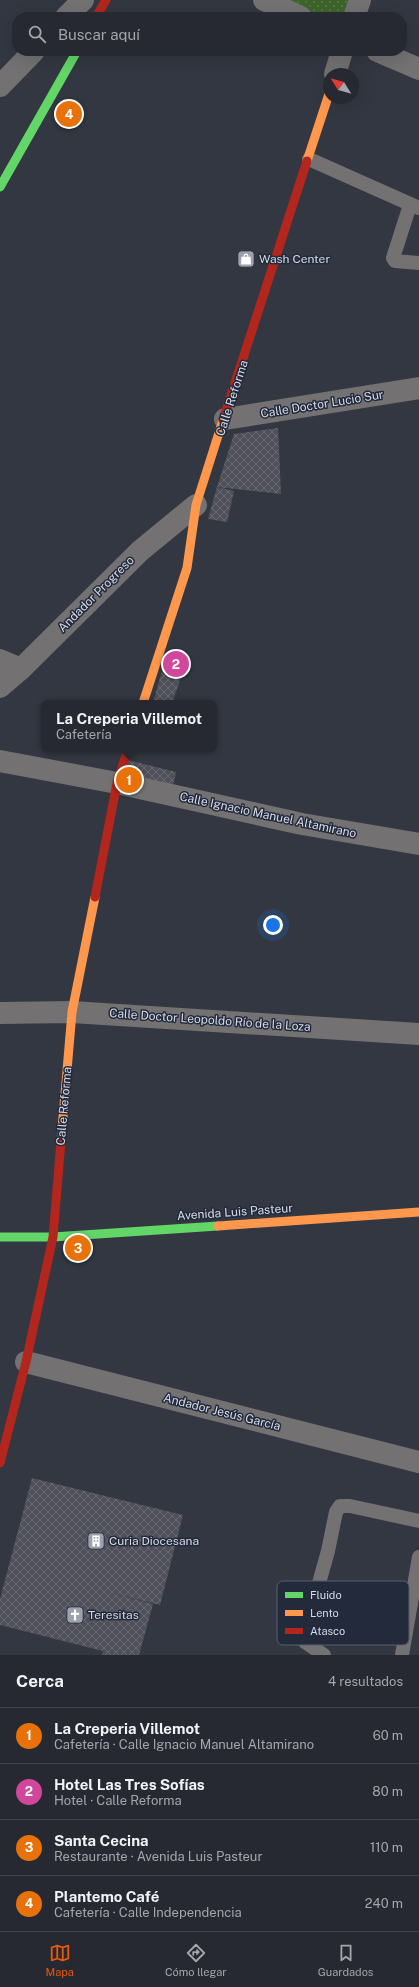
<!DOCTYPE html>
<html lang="es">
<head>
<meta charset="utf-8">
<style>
  body { margin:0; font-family:"Public Sans",sans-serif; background:#32353d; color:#f1f3f6 }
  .compass { position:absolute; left:323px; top:68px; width:36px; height:36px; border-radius:50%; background:#262931; box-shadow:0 4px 16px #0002; rotate:307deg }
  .you { position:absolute; left:273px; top:925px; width:14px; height:14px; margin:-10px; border:3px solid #fff; border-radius:50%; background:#1a73e8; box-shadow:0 0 0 6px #1a73e833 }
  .badge { display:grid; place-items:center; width:26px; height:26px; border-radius:50%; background:#ea580c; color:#fff; font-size:13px; font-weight:700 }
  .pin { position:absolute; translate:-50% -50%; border:2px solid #fff; box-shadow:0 1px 4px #0006 }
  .popup { position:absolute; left:41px; top:700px; width:176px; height:52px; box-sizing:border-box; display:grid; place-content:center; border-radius:8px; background:#262931; filter:drop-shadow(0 1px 3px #0005); font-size:13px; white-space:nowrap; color:#a4a6ab }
  .popup b { font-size:15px; color:#f1f3f6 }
  .popup::after { content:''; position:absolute; left:50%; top:100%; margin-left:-8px; border:8px solid transparent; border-top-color:#262931 }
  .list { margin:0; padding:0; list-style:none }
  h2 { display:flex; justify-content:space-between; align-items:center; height:52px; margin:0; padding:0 16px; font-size:17px }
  h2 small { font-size:13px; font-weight:400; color:#a4a6ab }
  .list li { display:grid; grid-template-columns:26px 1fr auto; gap:12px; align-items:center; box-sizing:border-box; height:56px; padding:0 16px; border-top:1px solid #42454d }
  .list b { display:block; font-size:15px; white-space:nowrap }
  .list p { margin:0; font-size:13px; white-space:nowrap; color:#a4a6ab }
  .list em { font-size:13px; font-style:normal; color:#a4a6ab }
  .icon { flex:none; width:22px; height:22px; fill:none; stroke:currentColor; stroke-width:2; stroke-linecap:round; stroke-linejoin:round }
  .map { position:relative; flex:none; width:419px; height:1655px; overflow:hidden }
  .search { position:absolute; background:#262931; box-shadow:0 4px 16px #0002; left:12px; right:12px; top:12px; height:44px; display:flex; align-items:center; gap:10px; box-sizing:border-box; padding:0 14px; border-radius:16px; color:#a4a6ab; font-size:15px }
  .sheet { height:276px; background:#262931 }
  nav { display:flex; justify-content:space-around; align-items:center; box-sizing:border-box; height:56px; border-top:1px solid #42454d; background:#262931; font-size:11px; color:#a4a6ab }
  nav a { display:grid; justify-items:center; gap:2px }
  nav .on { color:#ea580c }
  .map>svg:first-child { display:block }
  .grass { fill:url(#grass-dots) }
  .building { fill:url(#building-cross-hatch) }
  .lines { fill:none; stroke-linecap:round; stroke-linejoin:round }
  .lane { stroke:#737171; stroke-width:14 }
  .street { stroke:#737171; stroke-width:22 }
  .fast { stroke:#63d668; stroke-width:9 }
  .slow { stroke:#ff974d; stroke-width:9 }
  .jam { stroke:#b3261e; stroke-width:9 }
  .labels { text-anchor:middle; stroke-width:3; stroke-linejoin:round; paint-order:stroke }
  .poi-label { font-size:12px; fill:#d5dae6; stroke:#222a3c; text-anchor:start }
  .street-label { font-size:12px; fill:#d5dae6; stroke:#222a3c }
  .key { fill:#222a3c; stroke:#585f6f; stroke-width:1 }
  .key-label { font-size:11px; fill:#d5dae6 }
</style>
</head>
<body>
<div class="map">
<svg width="419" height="1655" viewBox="0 0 419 1655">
  <defs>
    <pattern id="grass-dots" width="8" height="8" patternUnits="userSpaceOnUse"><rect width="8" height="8" fill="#3d632b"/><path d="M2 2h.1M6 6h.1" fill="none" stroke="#58794a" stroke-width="1.8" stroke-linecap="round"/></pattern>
    <pattern id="building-cross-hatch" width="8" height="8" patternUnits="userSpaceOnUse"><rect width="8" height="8" fill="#50505a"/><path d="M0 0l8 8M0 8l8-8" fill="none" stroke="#686972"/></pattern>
  </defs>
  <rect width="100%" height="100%" fill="#323741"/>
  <path class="grass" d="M264,0h96l-6,17h-53z"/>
  <g class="building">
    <path d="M278,428l3,66 -64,-7 17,-53z"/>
    <path d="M217,487l17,4 -7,31 -19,-3z"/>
    <path d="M163,667l20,5 -11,31h-19z"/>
    <path d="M128,760l48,12 -3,14 -49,-12z"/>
    <path d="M32,1478l151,37 -23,90 -61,-15 54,14 -14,51h-37l1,-4 -103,-26v-26z"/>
  </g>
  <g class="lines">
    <g class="lane">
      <path d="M309,159l110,49"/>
      <path d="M410,205l-17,53 2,3 24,2"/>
      <path d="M324,1655l-19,-13v-9l23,-82 8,-39 4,-6h10l69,15"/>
      <path d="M402,1655l17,-98"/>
    </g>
    <g class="street">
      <path d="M264,0l37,17"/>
      <path d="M66,17l17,-17"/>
      <path d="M354,17l6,-17"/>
      <path d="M377,51l42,18"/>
      <path d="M335,74l7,-23"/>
      <path d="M0,86l34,-35"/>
      <path d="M225,419l194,-31"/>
      <path d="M0,660l21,9"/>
      <path d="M0,687l21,-18 119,-118 56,-46"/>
      <path d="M0,761l117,22 185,41 117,20"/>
      <path d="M0,1013l72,-1 347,22"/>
      <path d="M26,1362l393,100"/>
    </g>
    <g class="fast">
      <path d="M0,187l77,-136"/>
      <path d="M0,1237h53l165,-11"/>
    </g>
    <g class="slow">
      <path d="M307,161l22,-67"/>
      <path d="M143,703l44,-135 9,-63 27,-85"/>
      <path d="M62,1129l10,-117 23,-115"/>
      <path d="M218,1226l201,-14"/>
    </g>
    <g class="jam">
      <path d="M96,17l10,-17"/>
      <path d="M223,420l84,-259"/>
      <path d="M95,897l22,-114 11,-34"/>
      <path d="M0,1463l26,-101 27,-125 9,-108"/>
    </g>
  </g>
  <defs>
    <symbol id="shop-square" viewBox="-11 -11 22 22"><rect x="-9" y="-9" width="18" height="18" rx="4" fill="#9ca1ac" stroke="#222a3c"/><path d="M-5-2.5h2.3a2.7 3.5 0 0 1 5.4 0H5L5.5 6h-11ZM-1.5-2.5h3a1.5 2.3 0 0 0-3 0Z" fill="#fff"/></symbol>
    <symbol id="building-square" viewBox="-11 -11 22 22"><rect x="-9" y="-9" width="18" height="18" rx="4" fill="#9ca1ac" stroke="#222a3c"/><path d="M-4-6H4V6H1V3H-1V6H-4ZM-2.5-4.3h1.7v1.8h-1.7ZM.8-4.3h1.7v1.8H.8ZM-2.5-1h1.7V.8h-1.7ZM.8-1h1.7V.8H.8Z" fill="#fff"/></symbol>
    <symbol id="church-square" viewBox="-11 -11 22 22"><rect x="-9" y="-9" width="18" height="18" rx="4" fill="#9ca1ac" stroke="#222a3c"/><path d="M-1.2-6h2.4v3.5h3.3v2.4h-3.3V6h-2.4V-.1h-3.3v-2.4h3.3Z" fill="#fff"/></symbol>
  </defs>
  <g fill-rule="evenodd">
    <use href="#shop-square" x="236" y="249" width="20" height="20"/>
    <use href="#building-square" x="86" y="1531" width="20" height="20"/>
    <use href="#church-square" x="65" y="1605" width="20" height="20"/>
  </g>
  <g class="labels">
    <g class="poi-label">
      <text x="259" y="263">Wash Center</text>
      <text x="109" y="1545">Curia Diocesana</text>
      <text x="88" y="1619">Teresitas</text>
    </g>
    <g class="street-label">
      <text transform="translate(232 398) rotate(-72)" y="4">Calle Reforma</text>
      <text transform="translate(322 404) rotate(-9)" y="4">Calle Doctor Lucio Sur</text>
      <text transform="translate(96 594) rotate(-45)" y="4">Andador Progreso</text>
      <text transform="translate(268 815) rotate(12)" y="4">Calle Ignacio Manuel Altamirano</text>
      <text transform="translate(210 1020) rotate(4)" y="4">Calle Doctor Leopoldo Río de la Loza</text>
      <text transform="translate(64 1106) rotate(-85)" y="4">Calle Reforma</text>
      <text transform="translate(235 1212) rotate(-4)" y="4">Avenida Luis Pasteur</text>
      <text transform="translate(222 1412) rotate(14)" y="4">Andador Jesús García</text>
    </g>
  </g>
  <rect x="277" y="1581" width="132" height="64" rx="6" class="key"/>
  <rect x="285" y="1592" width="18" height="6" fill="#63d668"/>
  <rect x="285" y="1610" width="18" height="6" fill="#ff974d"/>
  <rect x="285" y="1628" width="18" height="6" fill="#b3261e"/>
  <g class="key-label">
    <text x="310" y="1599">Fluido</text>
    <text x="310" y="1617">Lento</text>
    <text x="310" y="1635">Atasco</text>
  </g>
</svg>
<svg class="compass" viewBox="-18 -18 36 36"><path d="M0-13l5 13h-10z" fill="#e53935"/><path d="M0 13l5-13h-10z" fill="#a4a6ab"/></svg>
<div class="you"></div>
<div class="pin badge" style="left:129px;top:780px;background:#e8710a">1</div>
<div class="popup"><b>La Creperia Villemot</b>Cafetería</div>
<div class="pin badge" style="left:176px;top:664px;background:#d1479c">2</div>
<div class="pin badge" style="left:78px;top:1248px;background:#e8710a">3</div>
<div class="pin badge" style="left:69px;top:114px;background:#e8710a">4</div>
<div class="search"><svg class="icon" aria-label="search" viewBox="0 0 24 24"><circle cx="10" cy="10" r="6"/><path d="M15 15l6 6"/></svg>Buscar aquí</div>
</div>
<section class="sheet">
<h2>Cerca<small>4 resultados</small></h2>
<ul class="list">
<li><span class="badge" style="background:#e8710a">1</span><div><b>La Creperia Villemot</b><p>Cafetería · Calle Ignacio Manuel Altamirano</p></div><em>60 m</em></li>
<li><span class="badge" style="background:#d1479c">2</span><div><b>Hotel Las Tres Sofías</b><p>Hotel · Calle Reforma</p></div><em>80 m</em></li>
<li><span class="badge" style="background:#e8710a">3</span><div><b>Santa Cecina</b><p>Restaurante · Avenida Luis Pasteur</p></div><em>110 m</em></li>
<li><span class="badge" style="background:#e8710a">4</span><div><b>Plantemo Café</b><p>Cafetería · Calle Independencia</p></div><em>240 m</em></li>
</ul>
</section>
<nav>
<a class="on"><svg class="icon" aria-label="map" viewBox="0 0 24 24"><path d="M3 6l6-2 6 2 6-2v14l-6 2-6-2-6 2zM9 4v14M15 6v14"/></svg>Mapa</a>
<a><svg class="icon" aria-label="directions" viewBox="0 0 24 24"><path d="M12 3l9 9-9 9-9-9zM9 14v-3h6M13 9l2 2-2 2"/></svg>Cómo llegar</a>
<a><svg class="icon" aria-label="saved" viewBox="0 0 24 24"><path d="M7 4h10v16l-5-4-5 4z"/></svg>Guardados</a>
</nav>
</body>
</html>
